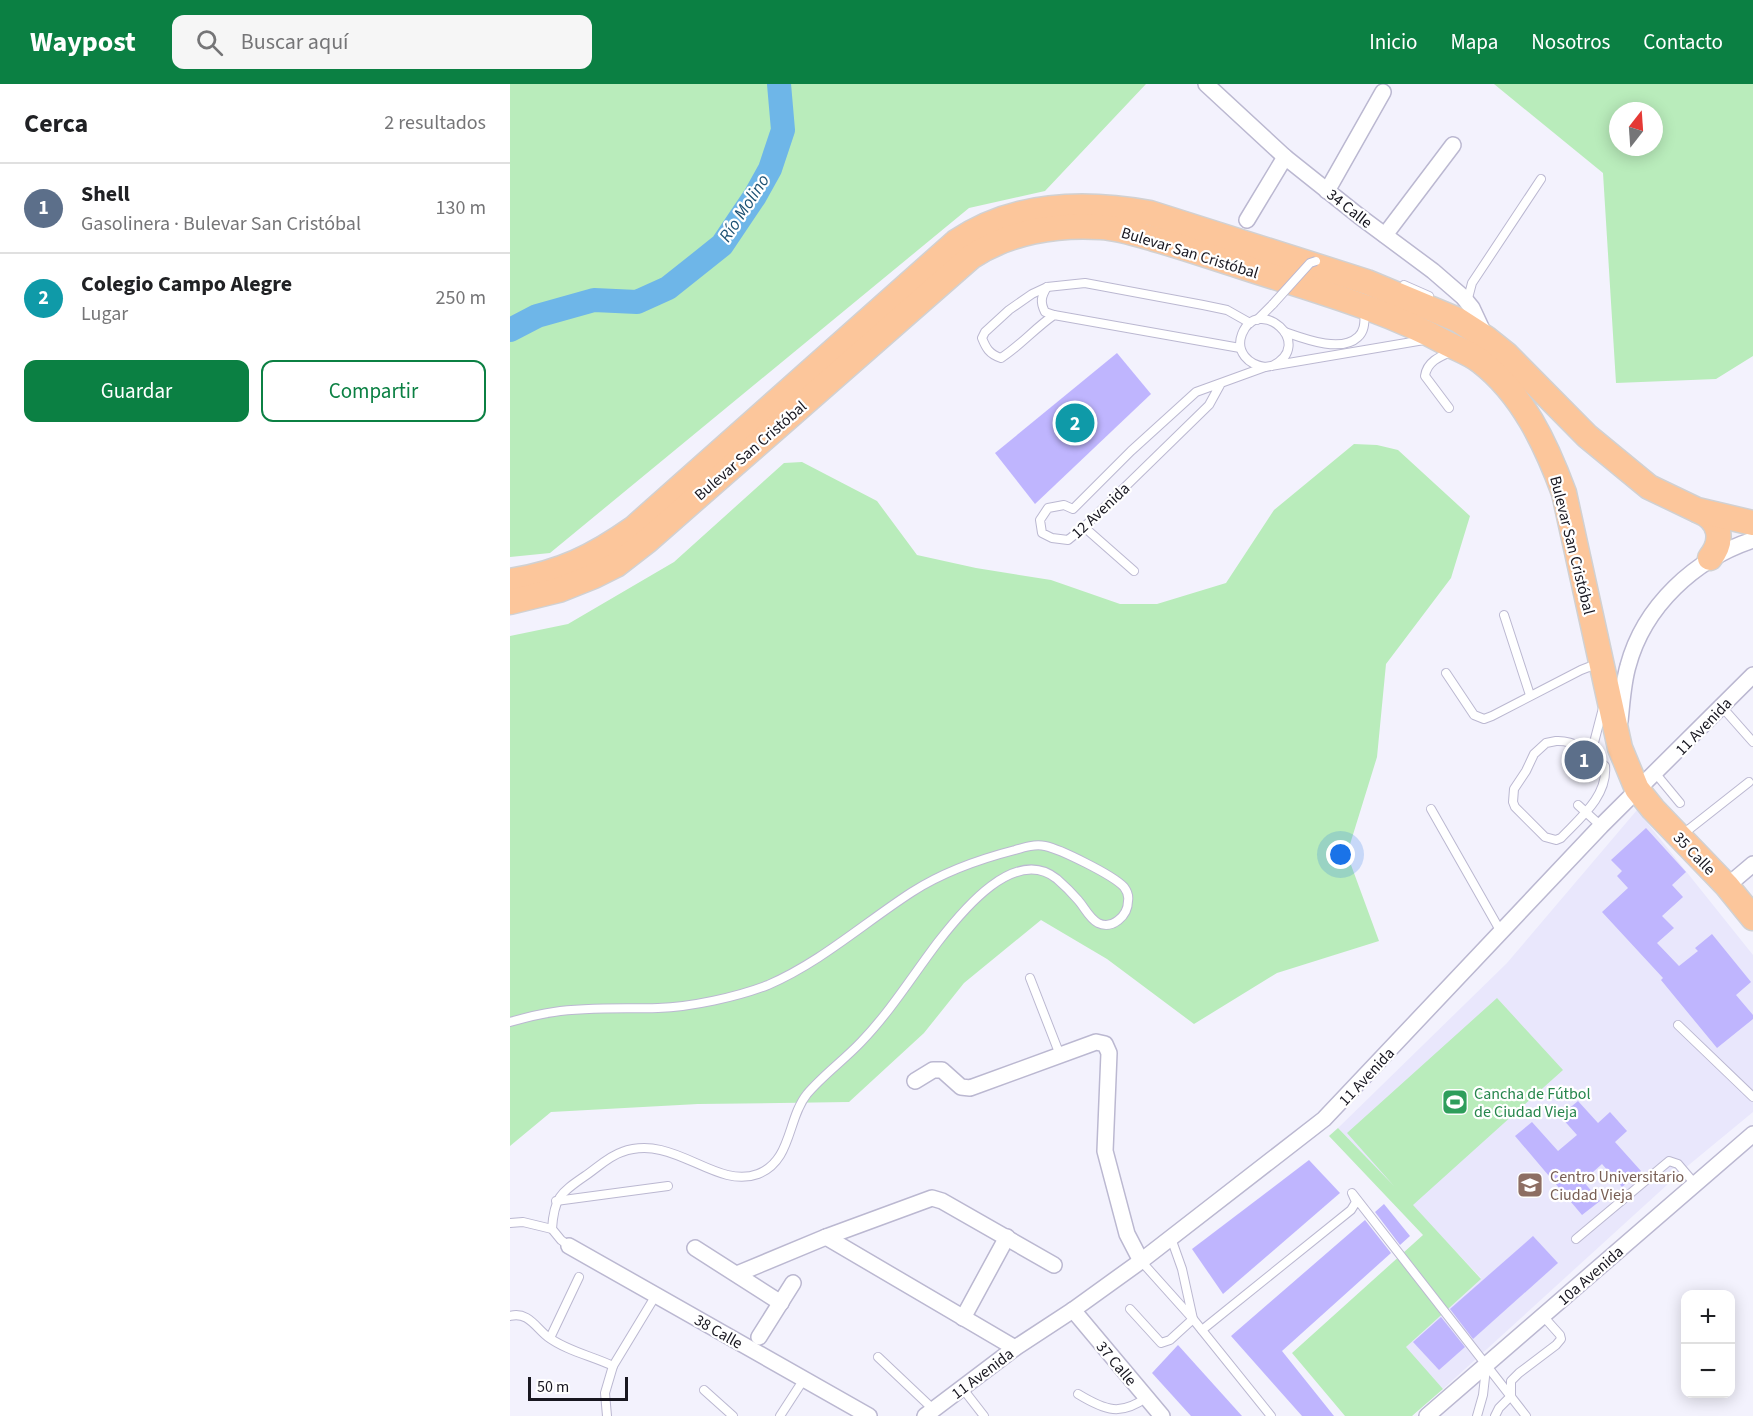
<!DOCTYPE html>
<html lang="es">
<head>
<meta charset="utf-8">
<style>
  body { margin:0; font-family:"Source Sans 3",sans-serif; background:#f6f6f6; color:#202124 }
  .controls { position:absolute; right:18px; bottom:18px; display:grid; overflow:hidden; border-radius:12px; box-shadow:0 3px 15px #0003 }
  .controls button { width:54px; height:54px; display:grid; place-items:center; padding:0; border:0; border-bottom:2px solid #e0e0e0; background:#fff; color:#202124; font:30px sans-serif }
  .compass { position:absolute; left:1099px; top:18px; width:54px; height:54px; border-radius:50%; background:#fff; box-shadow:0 3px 15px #0003; rotate:17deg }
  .scale { position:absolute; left:18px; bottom:15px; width:100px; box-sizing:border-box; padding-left:6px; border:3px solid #181720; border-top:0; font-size:16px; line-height:21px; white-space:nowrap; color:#181720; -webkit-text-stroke:4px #fff; paint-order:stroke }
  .you { position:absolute; left:831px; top:771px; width:21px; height:21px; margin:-15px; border:4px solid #fff; border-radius:50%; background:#1a73e8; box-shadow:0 0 0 9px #1a73e833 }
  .badge { display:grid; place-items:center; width:39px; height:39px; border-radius:50%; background:#0b8043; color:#fff; font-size:20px; font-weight:700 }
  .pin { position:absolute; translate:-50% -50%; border:3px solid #fff; box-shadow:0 2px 6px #0006 }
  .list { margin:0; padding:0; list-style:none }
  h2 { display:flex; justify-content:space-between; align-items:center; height:78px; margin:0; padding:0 24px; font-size:26px }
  h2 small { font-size:20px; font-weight:400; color:#757577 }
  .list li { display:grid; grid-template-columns:39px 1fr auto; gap:18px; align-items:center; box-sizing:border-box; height:90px; padding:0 24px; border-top:2px solid #e0e0e0 }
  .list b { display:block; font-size:22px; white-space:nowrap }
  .list p { margin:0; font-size:20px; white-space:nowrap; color:#757577 }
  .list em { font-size:20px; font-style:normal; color:#757577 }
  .actions { display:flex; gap:12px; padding:18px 24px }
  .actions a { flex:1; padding:14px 0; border:2px solid #0b8043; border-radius:12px; text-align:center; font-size:21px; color:#0b8043 }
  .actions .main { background:#0b8043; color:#fff }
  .icon { flex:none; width:33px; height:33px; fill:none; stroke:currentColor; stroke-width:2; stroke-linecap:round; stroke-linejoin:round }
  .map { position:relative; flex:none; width:1243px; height:1332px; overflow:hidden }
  header { display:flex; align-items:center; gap:36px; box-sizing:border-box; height:84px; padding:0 30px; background:#0b8043; color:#fff }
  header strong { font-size:28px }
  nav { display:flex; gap:33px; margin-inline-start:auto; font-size:21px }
  .search { width:420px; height:54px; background:#f6f6f6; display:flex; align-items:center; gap:15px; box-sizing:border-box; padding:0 21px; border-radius:12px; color:#757577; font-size:22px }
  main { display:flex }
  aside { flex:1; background:#fff }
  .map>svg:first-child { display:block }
  .built { fill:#e9e7fc }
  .green { fill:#b9ecbb; fill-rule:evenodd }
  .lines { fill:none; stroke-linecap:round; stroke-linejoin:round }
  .river { stroke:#6eb6e8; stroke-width:24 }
  .building { fill:#bfb5fe }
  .lane-casing { stroke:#bbb8d1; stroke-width:10 }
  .street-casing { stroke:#bbb8d1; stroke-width:18 }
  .primary-casing { stroke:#d1d1d2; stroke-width:27 }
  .lane { stroke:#fff; stroke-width:8 }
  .street { stroke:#fff; stroke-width:15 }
  .primary { stroke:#fcc69b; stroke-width:24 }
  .lane-bridge-casing { stroke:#bbb8d1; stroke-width:10; stroke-linecap:butt }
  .lane-bridge { stroke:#fff; stroke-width:8 }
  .labels { text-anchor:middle; stroke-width:4.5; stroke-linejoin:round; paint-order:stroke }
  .street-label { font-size:16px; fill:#181720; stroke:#fff }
  .leisure-label { font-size:16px; fill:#27864d; stroke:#fff; text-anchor:start }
  .education-label { font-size:16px; fill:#785e54; stroke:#fff; text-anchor:start }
  .water-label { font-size:18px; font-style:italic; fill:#1d5274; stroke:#fff }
</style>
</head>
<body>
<header>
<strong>Waypost</strong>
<div class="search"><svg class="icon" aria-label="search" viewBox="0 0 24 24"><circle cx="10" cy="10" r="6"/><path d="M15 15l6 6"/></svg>Buscar aquí</div>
<nav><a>Inicio</a><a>Mapa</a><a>Nosotros</a><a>Contacto</a></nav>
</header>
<main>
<aside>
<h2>Cerca<small>2 resultados</small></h2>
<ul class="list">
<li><span class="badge" style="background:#5c6f8a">1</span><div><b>Shell</b><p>Gasolinera · Bulevar San Cristóbal</p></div><em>130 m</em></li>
<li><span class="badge" style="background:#0f9aa8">2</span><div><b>Colegio Campo Alegre</b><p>Lugar</p></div><em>250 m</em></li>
</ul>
<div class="actions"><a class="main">Guardar</a><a>Compartir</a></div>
</aside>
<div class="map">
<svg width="1243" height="1332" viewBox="0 0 1243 1332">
  <rect width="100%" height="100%" fill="#f3f2fd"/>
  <path class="built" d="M1127,726l116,145v157l-63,52 -247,225 -38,-41 76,-70 -143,-150 169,-165z"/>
  <g class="green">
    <path d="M0,0h636l-101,107 -76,17 -419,345 -40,4z"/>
    <path d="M984,0h259v272l-37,23 -100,4 -13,-210zM1108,27h36v36h-36z"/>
    <path d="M844,360l23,1 21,5 72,66 -19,62 -65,86 -9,93 -30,97 32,87 -102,32 -83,51 -87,-65 -66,-39 -77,63 -40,50 -75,69 -151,2 -147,8 -41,34v-510l58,-12 106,-62 110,-99 18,-1 75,39 40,54 59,13 75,12 69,24h37l69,-21 48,-73z"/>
    <path d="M987,914l66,72 -150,135 68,74 -75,68 37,42 -31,27h-67l-53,-63 131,-118 -94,-99 9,-8 56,58 -47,-53z"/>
  </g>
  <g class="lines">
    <path class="river" d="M0,246l27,-14 57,-16 43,2 31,-14 54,-43 33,-49 15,-27 13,-39 -4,-46"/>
  </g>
  <g class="building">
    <path d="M607,269l34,41 -116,110 -40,-51z"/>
    <path d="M1136,744l40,44 -14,13 11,12 -21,19 12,12 -17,15 22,23 19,-15 -3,-3 17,-14 39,48 -15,13 17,20v4l-36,29 -56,-68 2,-2 -61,-66 26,-24 -11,-12 5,-5 -11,-11z"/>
    <path d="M1068,1017l20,22 12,-11 17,19 -12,11 26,29 -19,16 -20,-23 -19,17 17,20 -18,14 -67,-79 17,-14 26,29 19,-16 -17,-19z"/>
    <path d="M799,1076l31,33 -117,101 -31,-45z"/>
    <path d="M874,1120l26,32 -10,9 -25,-33z"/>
    <path d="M855,1136l26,33 -109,98 52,65h-32l-71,-80z"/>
    <path d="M1023,1152l25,27 -85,76 -23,-30z"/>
    <path d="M931,1233l24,30 -26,23 -26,-28z"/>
    <path d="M668,1261l64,71h-51l-39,-43z"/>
  </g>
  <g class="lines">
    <defs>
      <g id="lane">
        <path d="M894,201l25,11"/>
        <path d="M537,203c-6,10 -7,15 -2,25l9,3"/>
        <path d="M957,218l5,-19 69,-104"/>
        <path d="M747,236l16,-16"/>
        <path d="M775,248c20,7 56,21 73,5 8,-7 6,-18 7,-27"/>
        <path d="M730,264l-186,-33c-19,13 -34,31 -53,43 -12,-4 -15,-10 -19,-20l3,-6 24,-22 23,-16 15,-7 38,-4 118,22 24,5 23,13"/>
        <path d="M762,282c45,-22 -14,-72 -30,-32 -7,18 7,31 23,33l159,-27"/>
        <path d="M710,301l-11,20 -125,122 -16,13 -16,-2 -10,-5 -2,-13 8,-12 16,-3 9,4 58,-58 65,-59 69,-25"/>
        <path d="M939,324l-24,-32c2,-15 16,-20 28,-25"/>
        <path d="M574,443l50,44"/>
        <path d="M994,531l26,80"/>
        <path d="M936,589l28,42 10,4 8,-3 89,-46 18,-7"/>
        <path d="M1212,623l31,35"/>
        <path d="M1046,657c21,-1 34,12 49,25 3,30 -25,52 -44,72l-5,2 -11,-3 -30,-30 -2,-5 1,-13 12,-18 8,-17 12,-11z"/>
        <path d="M1072,687l9,-17 12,-46"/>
        <path d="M1146,690l24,29"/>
        <path d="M1068,721l23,21"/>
        <path d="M921,725l70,123"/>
        <path d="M1173,750l66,-52"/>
        <path d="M520,894l30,77"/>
        <path d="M0,938c14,-4 29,-8 44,-10 34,-5 70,-3 104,-4 33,-1 79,-11 110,-23 53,-23 96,-62 144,-93 31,-20 68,-33 103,-42 10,-3 20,-6 30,-4 15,3 68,29 79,41 3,4 5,9 4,14 0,15 -16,29 -30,22 -9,-5 -13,-15 -20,-23 -6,-7 -13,-14 -21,-21 -42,-34 -95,32 -119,63 -25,33 -48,70 -77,100 -17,18 -38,33 -54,52 -20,25 -15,67 -49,80 -43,16 -84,-41 -136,-22 -13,4 -25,16 -37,24 -25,17 -31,22 -33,53l9,11 8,6"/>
        <path d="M1168,941l75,72"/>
        <path d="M46,1117l112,-15"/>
        <path d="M0,1139l13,-1 29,7"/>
        <path d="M1066,1155l93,-78 9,3 17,20"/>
        <path d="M631,1177l52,58 78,97"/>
        <path d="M620,1225l31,34 9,-3 23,-21 -11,-50 -11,-31"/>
        <path d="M0,1232c18,-5 26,12 38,21 19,14 44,19 65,29"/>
        <path d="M692,1246l149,-120 5,-8 -4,-9 174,223"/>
        <path d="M40,1254l29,-61"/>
        <path d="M368,1273l56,53"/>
        <path d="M453,1305l21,27"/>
        <path d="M194,1306l29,26"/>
        <path d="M568,1310c28,17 43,22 69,3"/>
        <path d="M1001,1312v-15l8,-8 37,-28 5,-6 -1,-4 -17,-19"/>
        <path d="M97,1332l-2,-23 8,-27 43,-71"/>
        <path d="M270,1332l24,-37"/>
        <path d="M967,1332l6,-21 3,-27"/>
        <path d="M985,1332l4,-8 12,-12"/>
      </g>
      <g id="street">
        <path d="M696,0l79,73 74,59 74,55 30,26 9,11 14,30"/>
        <path d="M817,107l56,-99"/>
        <path d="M737,136l38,-63"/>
        <path d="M875,151l68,-90"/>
        <path d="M1110,637c2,-18 3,-38 8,-55 16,-60 67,-107 125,-126"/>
        <path d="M1217,802l26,-22"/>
        <path d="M405,997l18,-11h9l19,17 9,1 126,-46 9,2 4,9 -4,98 22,83 14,27"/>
        <path d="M316,1153l189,111"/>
        <path d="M59,1162l300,170"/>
        <path d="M185,1164l86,55"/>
        <path d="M227,1190l89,-37 106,-39 10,3 112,64"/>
        <path d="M563,1226l89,106"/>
        <path d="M453,1234l44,-81"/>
        <path d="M249,1253l34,-54"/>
        <path d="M415,1332l90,-68 58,-38 68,-49 183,-142 277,-293 152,-151"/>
        <path d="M917,1332l326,-282"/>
      </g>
      <g id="primary">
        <path d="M1189,427c22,9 25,30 11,47"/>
        <path d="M0,497c50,-8 83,-24 124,-53l322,-286c57,-39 128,-41 194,-29l217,69 91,38 28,18 20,16 81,82 62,51 48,23 56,13"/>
        <path d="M0,518l49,-12 35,-14 22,-11 31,-24 324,-284c38,-25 85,-33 130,-30 18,1 36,7 53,12 29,8 57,18 86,27 70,23 143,42 208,78 10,5 23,10 32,17 42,32 66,83 84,132l56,255 17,41 16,20 74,77 26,32"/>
      </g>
    </defs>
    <use href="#lane" class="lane-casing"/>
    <use href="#street" class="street-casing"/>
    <use href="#primary" class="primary-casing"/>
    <use href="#lane" class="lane"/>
    <use href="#street" class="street"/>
    <use href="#primary" class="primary"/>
    <defs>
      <path id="lane-bridge" d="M763,220l37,-41 6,-2"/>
    </defs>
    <use href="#lane-bridge" class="lane-bridge-casing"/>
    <use href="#lane-bridge" class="lane-bridge"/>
  </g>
  <defs>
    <symbol id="stadium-square" viewBox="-11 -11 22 22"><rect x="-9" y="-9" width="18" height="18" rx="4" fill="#2e9e5b" stroke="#fff"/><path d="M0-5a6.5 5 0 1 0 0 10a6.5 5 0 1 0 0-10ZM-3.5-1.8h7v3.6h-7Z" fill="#fff"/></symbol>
    <symbol id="university-square" viewBox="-11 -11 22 22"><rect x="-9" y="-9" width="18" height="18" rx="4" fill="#8d6e63" stroke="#fff"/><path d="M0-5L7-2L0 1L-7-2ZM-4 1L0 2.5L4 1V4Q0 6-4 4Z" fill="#fff"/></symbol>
  </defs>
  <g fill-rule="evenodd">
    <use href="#stadium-square" x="930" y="1003" width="30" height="30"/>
    <use href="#university-square" x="1005" y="1086" width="30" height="30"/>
  </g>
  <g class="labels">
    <g class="street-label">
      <text transform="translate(840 124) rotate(38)" y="6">34 Calle</text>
      <text transform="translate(680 168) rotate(17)" y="6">Bulevar San Cristóbal</text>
      <text transform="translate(240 366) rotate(-41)" y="6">Bulevar San Cristóbal</text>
      <text transform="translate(590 426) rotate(-43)" y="6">12 Avenida</text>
      <text transform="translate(1063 461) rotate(76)" y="6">Bulevar San Cristóbal</text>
      <text transform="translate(1193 642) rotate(-46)" y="6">11 Avenida</text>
      <text transform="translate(1185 769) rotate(46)" y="6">35 Calle</text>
      <text transform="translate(856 992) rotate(-47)" y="6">11 Avenida</text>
      <text transform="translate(1080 1191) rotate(-41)" y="6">10a Avenida</text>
      <text transform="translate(209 1247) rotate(30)" y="6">38 Calle</text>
      <text transform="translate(607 1279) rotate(50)" y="6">37 Calle</text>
      <text transform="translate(472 1289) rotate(-37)" y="6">11 Avenida</text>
    </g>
    <g class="leisure-label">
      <text x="964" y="1015">Cancha de Fútbol<tspan x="964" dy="18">de Ciudad Vieja</tspan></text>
    </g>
    <g class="education-label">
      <text x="1040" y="1098">Centro Universitario<tspan x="1040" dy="18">Ciudad Vieja</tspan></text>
    </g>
    <g class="water-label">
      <text transform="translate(234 124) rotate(-57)" y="6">Río Molino</text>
    </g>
  </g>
</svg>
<div class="controls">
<button>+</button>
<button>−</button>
</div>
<svg class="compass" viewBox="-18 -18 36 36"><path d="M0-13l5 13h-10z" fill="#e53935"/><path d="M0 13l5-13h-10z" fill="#757577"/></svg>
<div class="scale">50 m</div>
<div class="you"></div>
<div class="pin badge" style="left:1074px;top:676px;background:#5c6f8a">1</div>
<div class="pin badge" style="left:565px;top:339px;background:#0f9aa8">2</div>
</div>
</main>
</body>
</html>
